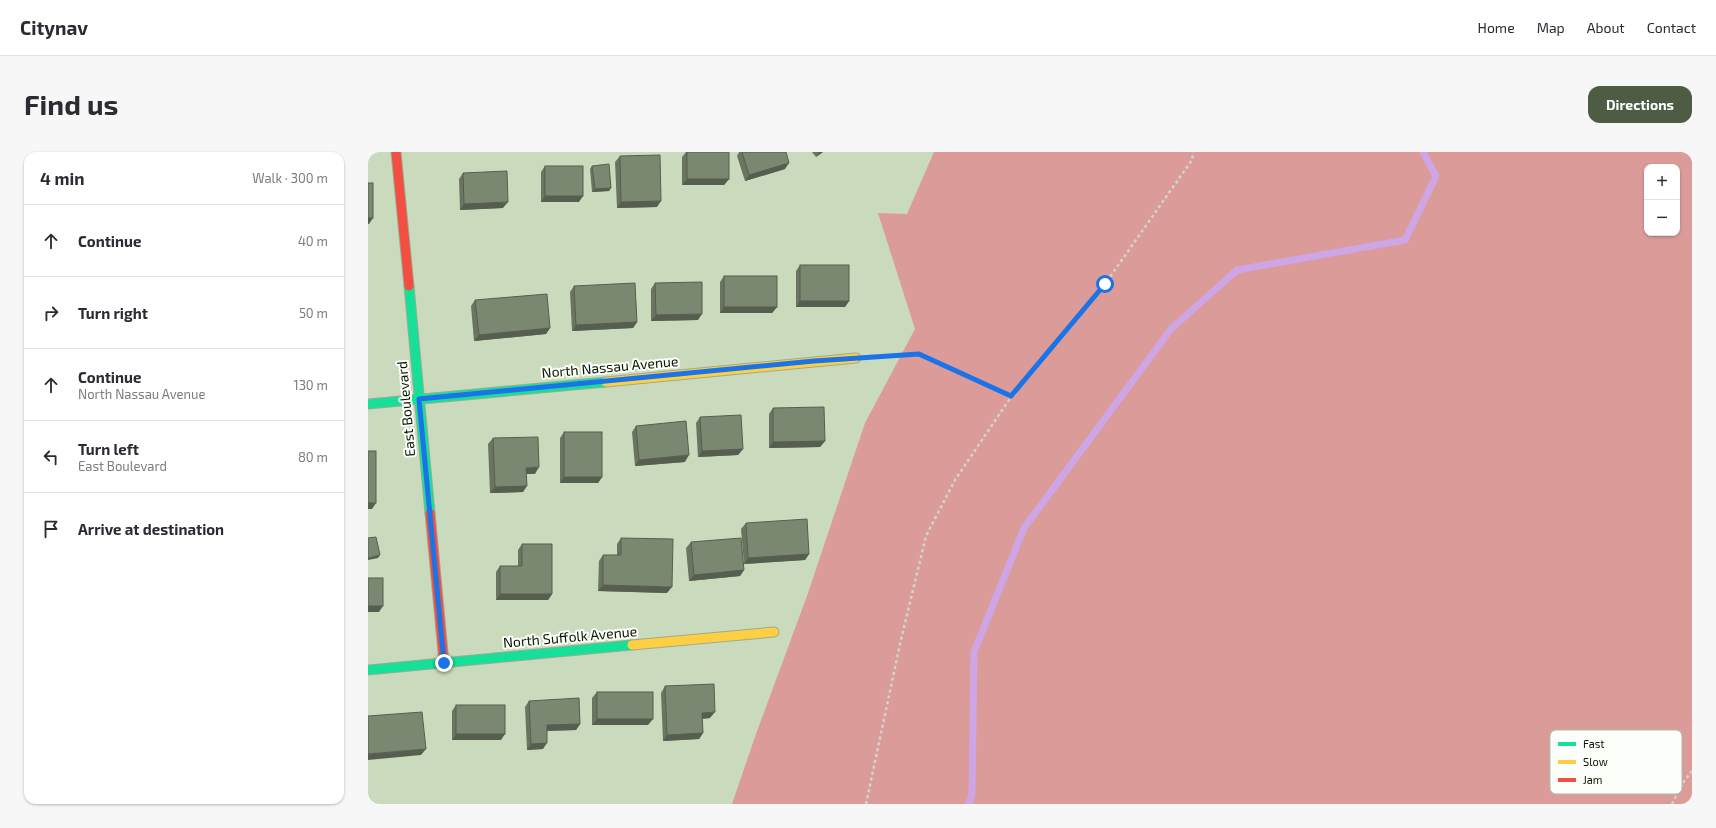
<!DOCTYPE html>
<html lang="en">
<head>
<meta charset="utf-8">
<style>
  body { margin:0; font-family:"Exo 2",sans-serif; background:#f7f7f7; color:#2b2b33 }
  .controls { position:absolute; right:12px; top:12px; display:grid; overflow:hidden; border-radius:8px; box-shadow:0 1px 3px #0004 }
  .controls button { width:36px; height:36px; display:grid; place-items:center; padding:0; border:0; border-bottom:1px solid #e1e1e2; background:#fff; color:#2b2b33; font:20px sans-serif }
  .stop { position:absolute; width:12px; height:12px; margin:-9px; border:3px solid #1a73e8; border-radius:50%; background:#fff }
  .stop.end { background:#1a73e8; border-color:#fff; box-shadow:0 1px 4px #0008 }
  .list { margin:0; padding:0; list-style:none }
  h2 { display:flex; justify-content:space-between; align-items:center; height:52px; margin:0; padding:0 16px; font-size:17px }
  h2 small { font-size:13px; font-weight:400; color:#7c7c81 }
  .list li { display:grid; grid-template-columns:26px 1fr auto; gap:12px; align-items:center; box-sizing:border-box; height:72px; padding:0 16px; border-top:1px solid #e1e1e2 }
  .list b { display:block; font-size:15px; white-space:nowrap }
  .list p { margin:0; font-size:13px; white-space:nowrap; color:#7c7c81 }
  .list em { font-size:13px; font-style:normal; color:#7c7c81 }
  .icon { flex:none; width:22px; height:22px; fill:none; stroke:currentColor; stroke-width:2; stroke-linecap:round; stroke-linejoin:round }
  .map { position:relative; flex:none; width:1324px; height:652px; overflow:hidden; border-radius:12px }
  header { display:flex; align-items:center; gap:24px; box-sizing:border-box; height:56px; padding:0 20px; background:#fff; border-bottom:1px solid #e1e1e2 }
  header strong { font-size:19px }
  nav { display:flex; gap:22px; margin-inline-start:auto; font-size:14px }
  .intro { display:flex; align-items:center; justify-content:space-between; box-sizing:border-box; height:96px; padding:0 24px }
  h1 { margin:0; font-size:28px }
  .button { padding:10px 18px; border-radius:12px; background:#4e5c44; color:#fff; font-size:14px; font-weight:700 }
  main { display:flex; gap:24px; padding:0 24px }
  aside { flex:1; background:#fff; border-radius:12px; box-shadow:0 1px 3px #0004 }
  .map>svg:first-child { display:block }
  .forest { fill:#da9b99; fill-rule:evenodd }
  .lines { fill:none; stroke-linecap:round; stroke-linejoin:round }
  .stream { stroke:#cfa6e5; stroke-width:7 }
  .fast-casing { stroke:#9cab92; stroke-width:11 }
  .slow-casing { stroke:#9cab92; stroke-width:11 }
  .jam-casing { stroke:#9cab92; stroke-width:11 }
  .path { stroke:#d0d5cb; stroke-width:2.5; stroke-dasharray:3 3; stroke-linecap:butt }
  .fast { stroke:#16e098; stroke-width:9 }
  .slow { stroke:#ffcf43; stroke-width:9 }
  .jam { stroke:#f24e42; stroke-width:9 }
  .wall { fill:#6a7561 }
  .shaded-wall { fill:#565f4f }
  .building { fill:#7b8871; stroke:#565f4f }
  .route { stroke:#1a73e8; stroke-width:5 }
  .labels { text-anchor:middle; stroke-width:4; stroke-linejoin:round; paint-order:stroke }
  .street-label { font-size:14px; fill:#0c1703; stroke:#fbfef9 }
  .key { fill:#fbfef9; stroke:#b3b9af; stroke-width:1 }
  .key-label { font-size:11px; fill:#0c1703 }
</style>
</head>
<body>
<header>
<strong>Citynav</strong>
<nav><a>Home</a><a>Map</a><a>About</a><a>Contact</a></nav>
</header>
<div class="intro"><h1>Find us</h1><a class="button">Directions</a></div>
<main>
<aside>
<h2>4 min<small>Walk · 300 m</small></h2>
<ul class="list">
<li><svg class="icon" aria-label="ahead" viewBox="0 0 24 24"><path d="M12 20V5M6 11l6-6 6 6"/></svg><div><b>Continue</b></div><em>40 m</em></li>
<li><svg class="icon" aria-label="right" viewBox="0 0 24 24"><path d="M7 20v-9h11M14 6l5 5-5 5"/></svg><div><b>Turn right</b></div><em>50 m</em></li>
<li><svg class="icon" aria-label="ahead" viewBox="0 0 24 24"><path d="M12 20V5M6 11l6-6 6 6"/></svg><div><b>Continue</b><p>North Nassau Avenue</p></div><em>130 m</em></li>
<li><svg class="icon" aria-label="left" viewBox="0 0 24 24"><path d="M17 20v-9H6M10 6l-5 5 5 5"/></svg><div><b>Turn left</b><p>East Boulevard</p></div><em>80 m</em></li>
<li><svg class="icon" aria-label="arrive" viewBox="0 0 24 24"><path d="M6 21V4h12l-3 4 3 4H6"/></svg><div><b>Arrive at destination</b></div></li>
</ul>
</aside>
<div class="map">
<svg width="1324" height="652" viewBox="0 0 1324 652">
  <rect width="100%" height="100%" fill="#c9dbbc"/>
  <path class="forest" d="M566,0h758v652h-960l24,-70 51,-138 58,-173 50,-94 -37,-116 29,1zM1279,15h30v66h-30z"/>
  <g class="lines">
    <path class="stream" d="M601,652l3,-10 2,-142 50,-124 147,-199 66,-59 168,-30 31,-64 -13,-24"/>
    <defs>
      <g id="fast">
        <path d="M41,134l21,227"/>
        <path d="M0,252l238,-22"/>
        <path d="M0,518l264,-25"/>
      </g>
      <g id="slow">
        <path d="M238,230l250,-24"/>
        <path d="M264,493l142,-13"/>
      </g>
      <g id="jam">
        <path d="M28,0l13,134"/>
        <path d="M62,361l14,150"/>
      </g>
    </defs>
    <use href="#fast" class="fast-casing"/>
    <use href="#slow" class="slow-casing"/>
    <use href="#jam" class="jam-casing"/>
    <g class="path">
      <path d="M510,205l41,-3 92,43"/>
      <path d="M498,652l34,-160 26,-108 29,-56 56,-83 94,-113 87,-124 1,-8"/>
      <path d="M1304,652l10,-20 10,-13"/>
    </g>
    <use href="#fast" class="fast"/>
    <use href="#slow" class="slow"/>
    <use href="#jam" class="jam"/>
  </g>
  <g class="wall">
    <path d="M318,0h43v27l-5,6h-42v-28z"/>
    <path d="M371,0h47l-1,17 -40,12 -8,-25z"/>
    <path d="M444,0h11l-7,5z"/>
    <path d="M252,4l37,51 -40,1 -2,-46z"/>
    <path d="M177,14l34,36h-38v-30z"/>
    <path d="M224,14l19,22 -2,3 -17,1 -2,-23z"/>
    <path d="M95,21l40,35 -43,2 -1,-31z"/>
    <path d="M432,113l49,36 -4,6h-49v-36z"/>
    <path d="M356,124l53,31 -5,6h-52v-31z"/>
    <path d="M287,131l43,37 -47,1v-32z"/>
    <path d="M206,134l63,36 -4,6 -61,3 -2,-39z"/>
    <path d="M107,148l75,28 -4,6 -72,7 -3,-35z"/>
    <path d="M405,256l52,33 -5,6 -51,1v-34z"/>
    <path d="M332,265l43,32 -5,6 -40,2 -2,-34z"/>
    <path d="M268,274l49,36 -50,4 -3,-34z"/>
    <path d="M196,280l38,45 -4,6h-38v-45z"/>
    <path d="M125,286l42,36h-8l-4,18 -33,1 -2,-49z"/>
    <path d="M378,371l63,31 -4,6 -61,4 -3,-35z"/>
    <path d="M253,386l46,55 -69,-2 1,-30 4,-6h14v-11z"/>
    <path d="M323,390l53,28 -4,6 -51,5 -3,-33z"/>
    <path d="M154,392l30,50 -4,6h-52v-28l4,-6h18v-16z"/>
    <path d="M297,534l45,32 -8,1 1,14 -4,6 -36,2 -2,-48z"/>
    <path d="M229,540l51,33h-56v-27z"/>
    <path d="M161,549l51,23 -4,6 -29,1 -4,18 -16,1 -2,-43z"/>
    <path d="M88,553l45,35h-49v-29z"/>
  </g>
  <g class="shaded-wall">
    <path d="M451,0h4l-7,5z"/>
    <path d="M421,11l-4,6 -40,12 4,-6z"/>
    <path d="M319,27h42l-5,6h-42z"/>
    <path d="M243,36l-2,3 -17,1 3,-3z"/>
    <path d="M177,44h38l-4,6h-38z"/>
    <path d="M293,49l-4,6 -40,1 4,-6z"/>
    <path d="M140,50l-5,6 -43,2 4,-6z"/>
    <path d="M0,66h5l-4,6h-1z"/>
    <path d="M432,149h49l-4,6h-49z"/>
    <path d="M356,155h53l-5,6h-52z"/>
    <path d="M334,162l-4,6 -47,1 5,-6z"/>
    <path d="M269,170l-4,6 -61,3 4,-6z"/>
    <path d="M182,176l-4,6 -72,7 5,-6z"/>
    <path d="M457,289l-5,6 -51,1 4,-6z"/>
    <path d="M375,297l-5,6 -40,2 4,-6z"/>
    <path d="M321,303l-4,7 -50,4 4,-6z"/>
    <path d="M171,315l-4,7h-13l4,-6z"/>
    <path d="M196,325h38l-4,6h-38z"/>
    <path d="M159,334l-4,6 -33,1 5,-6z"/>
    <path d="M0,351h8l-4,6h-4z"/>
    <path d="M441,402l-4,6 -61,4 4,-6z"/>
    <path d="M12,403l-2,3 -10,2v-2z"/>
    <path d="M376,418l-4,6 -51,5 5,-6z"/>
    <path d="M235,433l69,2 -5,6 -69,-2z"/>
    <path d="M132,442h52l-4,6h-52z"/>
    <path d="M0,454h15l-4,6h-11z"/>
    <path d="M347,560l-5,6 -12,1 4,-6z"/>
    <path d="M229,567h56l-5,6h-56z"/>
    <path d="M212,572l-4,6 -34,1 5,-6z"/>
    <path d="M335,581l-4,6 -36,2 4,-6z"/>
    <path d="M88,582h49l-4,6h-49z"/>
    <path d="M179,591l-4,6 -16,1 4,-6z"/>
    <path d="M58,597l-5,6 -53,5v-6z"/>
  </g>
  <g class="building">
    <rect x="319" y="0" width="42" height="27"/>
    <path d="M374,0h44l3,11 -40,12z"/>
    <path d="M292,3l1,46 -40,1 -1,-46z"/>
    <path d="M241,12l2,24 -16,1 -3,-23z"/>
    <rect x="177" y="14" width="38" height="30"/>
    <path d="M139,19l1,31 -44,2 -1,-31z"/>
    <rect x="0" y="31" width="5" height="35"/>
    <rect x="432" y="113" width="49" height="36"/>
    <rect x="356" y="124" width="53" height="31"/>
    <path d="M334,130v32l-46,1 -1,-32z"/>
    <path d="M267,131l2,39 -61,3 -2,-39z"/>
    <path d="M179,142l3,34 -71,7 -4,-35z"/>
    <path d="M456,255l1,34 -52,1v-34z"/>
    <path d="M373,263l2,34 -41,2 -2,-34z"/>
    <path d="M318,269l3,34 -50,5 -3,-34z"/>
    <rect x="196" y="280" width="38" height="45"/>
    <path d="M170,285l1,30 -13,1 1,18 -32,1 -2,-49z"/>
    <rect x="0" y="299" width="8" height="52"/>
    <path d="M439,367l2,35 -61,4 -2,-35z"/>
    <path d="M8,385l4,18 -12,3v-20z"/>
    <path d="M253,386l52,1 -1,48 -69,-2v-30h18z"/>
    <path d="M373,386l3,32 -50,5 -3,-33z"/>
    <path d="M154,392h30v50h-52v-28h22z"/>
    <rect x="0" y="426" width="15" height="28"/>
    <path d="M346,532l1,28 -13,1 1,20 -36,2 -2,-49z"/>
    <rect x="229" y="540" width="56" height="27"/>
    <path d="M211,546l1,26 -33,1v18l-16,1 -2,-43z"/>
    <rect x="88" y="553" width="49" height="29"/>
    <path d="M54,560l4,37 -58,5v-38z"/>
  </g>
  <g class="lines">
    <path class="route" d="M76,511l-25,-264 395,-38 105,-7 92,42 94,-112"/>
  </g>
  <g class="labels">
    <g class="street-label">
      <text transform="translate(242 215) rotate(-5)" y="5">North Nassau Avenue</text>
      <text transform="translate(38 257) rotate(-95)" y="5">East Boulevard</text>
      <text transform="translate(202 485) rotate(-5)" y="5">North Suffolk Avenue</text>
    </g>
  </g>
  <rect x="1182" y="578" width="132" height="64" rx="6" class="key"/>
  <rect x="1190" y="590" width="18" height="4" fill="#16e098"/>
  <rect x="1190" y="608" width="18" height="4" fill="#ffcf43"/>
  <rect x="1190" y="626" width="18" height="4" fill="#f24e42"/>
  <g class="key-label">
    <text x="1215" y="596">Fast</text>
    <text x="1215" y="614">Slow</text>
    <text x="1215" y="632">Jam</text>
  </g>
</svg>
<div class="controls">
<button>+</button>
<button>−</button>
</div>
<div class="stop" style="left:737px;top:132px"></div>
<div class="stop end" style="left:76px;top:511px"></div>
</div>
</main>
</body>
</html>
